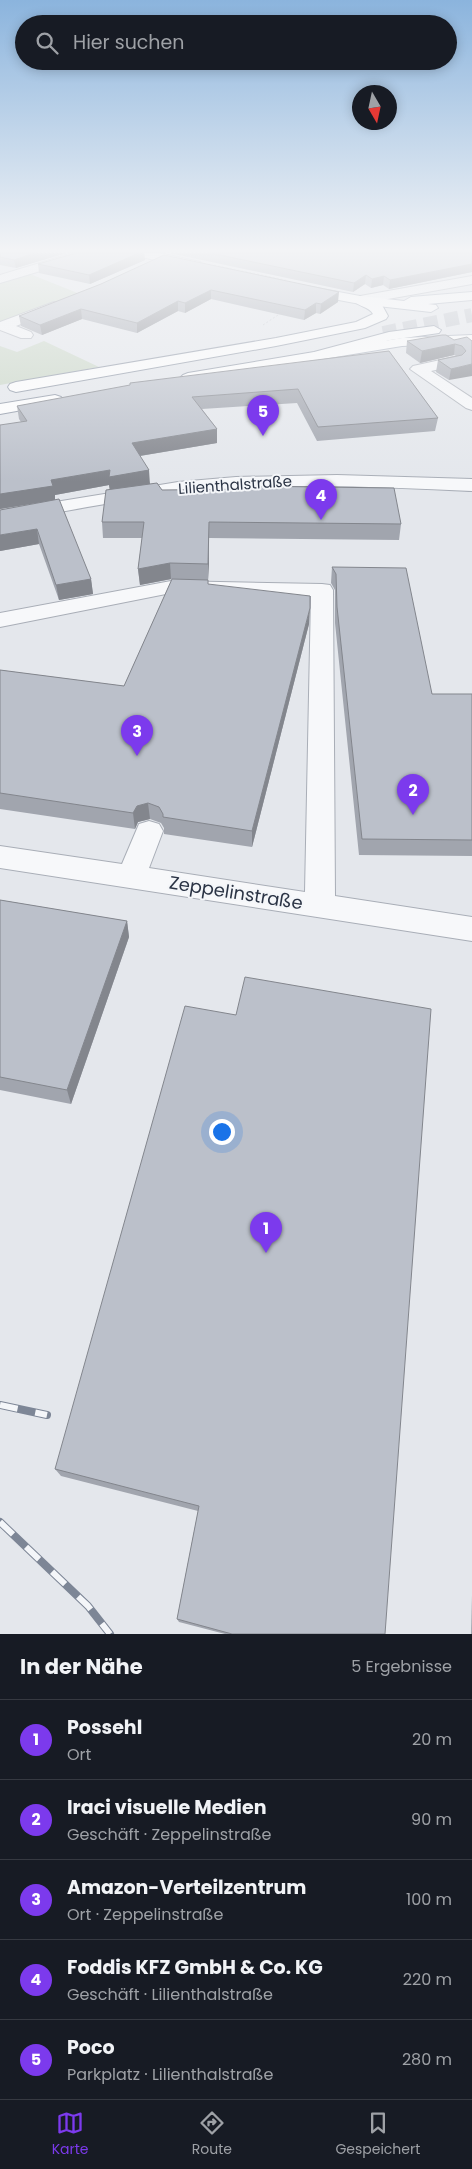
<!DOCTYPE html>
<html lang="de">
<head>
<meta charset="utf-8">
<style>
  body { margin:0; font-family:Poppins,sans-serif; background:#242831; color:#f1f3f6 }
  .compass { position:absolute; left:352px; top:85px; width:45px; height:45px; border-radius:50%; background:#171b24; box-shadow:0 2px 12px #0003; rotate:171deg }
  .you { position:absolute; left:221px; top:1131px; width:18px; height:18px; margin:-12px; border:4px solid #fff; border-radius:50%; background:#1a73e8; box-shadow:0 0 0 8px #1a73e833 }
  .badge { display:grid; place-items:center; width:32px; height:32px; border-radius:50%; background:#7c3aed; color:#fff; font-size:16px; font-weight:700 }
  .pin { position:absolute; translate:-50% -41px; filter:drop-shadow(0 1px 2px #0008) }
  .pin::after { content:''; position:absolute; top:26px; width:18px; height:15px; background:inherit; clip-path:polygon(0 0,100% 0,50% 100%) }
  .list { margin:0; padding:0; list-style:none }
  h2 { display:flex; justify-content:space-between; align-items:center; height:65px; margin:0; padding:0 20px; font-size:21px }
  h2 small { font-size:16px; font-weight:400; color:#9ea1a6 }
  .list li { display:grid; grid-template-columns:32px 1fr auto; gap:15px; align-items:center; box-sizing:border-box; height:80px; padding:0 20px; border-top:1px solid #363941 }
  .list b { display:block; font-size:19px; white-space:nowrap }
  .list p { margin:0; font-size:16px; white-space:nowrap; color:#9ea1a6 }
  .list em { font-size:16px; font-style:normal; color:#9ea1a6 }
  .icon { flex:none; width:28px; height:28px; fill:none; stroke:currentColor; stroke-width:2; stroke-linecap:round; stroke-linejoin:round }
  .map { position:relative; flex:none; width:472px; height:1634px; overflow:hidden }
  .search { position:absolute; background:#171b24; box-shadow:0 2px 12px #0003; left:15px; right:15px; top:15px; height:55px; display:flex; align-items:center; gap:12px; box-sizing:border-box; padding:0 18px; border-radius:28px; color:#9ea1a6; font-size:19px }
  .sheet { height:465px; background:#171b24 }
  nav { display:flex; justify-content:space-around; align-items:center; box-sizing:border-box; height:70px; border-top:1px solid #363941; background:#171b24; font-size:14px; color:#9ea1a6 }
  nav a { display:grid; justify-items:center; gap:2px }
  nav .on { color:#7c3aed }
  .map>svg:first-child { display:block }
  .green { fill:#c9d6c5 }
  .lines { fill:none; stroke-linecap:round; stroke-linejoin:round }
  .highway-tunnel { stroke:#bfc3cb; stroke-width:14; stroke-dasharray:14 7; stroke-linecap:butt }
  .minor-casing { stroke:#a9aeb7; stroke-width:2 }
  .major-casing { stroke:#a3abb8; stroke-width:2 }
  .highway-casing { stroke:#8b94a3; stroke-width:2 }
  .path { stroke:#c2c5cb; stroke-width:1; stroke-dasharray:2 2; stroke-linecap:butt }
  .minor { fill:#f7f8fa; fill-rule:evenodd }
  .major { fill:#fff; fill-rule:evenodd }
  .highway { fill:#fff; fill-rule:evenodd }
  .rail-casing { stroke:#7d8696; stroke-width:8 }
  .rail { stroke:#f4f6f9; stroke-width:6; stroke-dasharray:18; stroke-linecap:butt }
  .wall { fill:#a1a5ae }
  .shaded-wall { fill:#83868d }
  .building { fill:#bbc0ca; stroke:#83868d }
  .labels { text-anchor:middle; stroke-width:4; stroke-linejoin:round; paint-order:stroke }
  .far-street-label { font-size:15px; fill:#2b3445; stroke:#f4f6f9 }
  .street-label { font-size:18px; fill:#2b3445; stroke:#f4f6f9 }
</style>
</head>
<body>
<div class="map">
<svg width="472" height="1634" viewBox="0 0 472 1634">
  <rect width="100%" height="100%" fill="#e4e7ec"/>
  <g class="green">
    <path d="M30,274l50,20 -80,31v-43z"/>
    <path d="M44,341l55,26 -99,18v-39l17,6z"/>
  </g>
  <g class="lines">
    <path class="highway-tunnel" d="M383,333l89,-18"/>
    <defs>
      <g id="minor">
        <path d="M73,253h20l-2,3 -91,27v-8z"/>
        <path d="M472,276v8l-112,20 -7,-4 7,-4z"/>
        <path d="M54,302l5,1 2,3 -2,3 -43,17 15,6 2,3 -2,3h-10l-21,-8v-8z"/>
        <path d="M454,357l5,2 3,3 -3,3 -28,6 41,27v12l-6,-2 -56,-39 3,-3z"/>
        <path d="M337,475l135,4v12c-90,-4 -180,-9 -269,0 -69,6 -136,20 -203,32v-12l178,-29 58,-5z"/>
        <path d="M171,581l151,3 8,1 3,5 2,306 137,21v24l-472,-73v-22l122,18 17,-40 10,-3 10,3 4,7 -14,37 156,24 6,-296 -140,-3 -171,34v-14z"/>
      </g>
      <g id="major">
        <path d="M135,253h24l41,9 2,3 -6,4 -59,-13z"/>
        <path d="M301,285l59,11 44,5 7,-4 61,-5v8l-44,4 8,1 2,3 -7,4 -71,-8 -64,-12 -2,-3z"/>
        <path d="M472,335v8l-70,3 -85,14 -5,-1 -2,-3 2,-3 5,-1 85,-14z"/>
      </g>
      <g id="highway">
        <path d="M360,296l22,9 6,11 -2,3 -21,9 -89,18 -260,46 -6,-2 -2,-3 2,-3 6,-2 260,-44 80,-16 17,-8c-4,-8 -15,-7 -20,-14z"/>
        <path d="M434,326l7,4 -2,3 -49,7 -75,20 -127,23 -5,-2 -3,-3 3,-3 5,-2 126,-21 75,-20z"/>
        <path d="M55,395l6,2 2,3 -2,3 -61,11v-10z"/>
      </g>
    </defs>
    <use href="#minor" class="minor-casing"/>
    <use href="#major" class="major-casing"/>
    <use href="#highway" class="highway-casing"/>
    <g class="path">
      <path d="M214,265l72,15"/>
      <path d="M263,325l18,-12"/>
    </g>
    <use href="#minor" class="minor"/>
    <use href="#major" class="major"/>
    <use href="#highway" class="highway"/>
    <defs>
      <g id="rail">
        <path d="M0,1405l47,10"/>
        <path d="M0,1522l88,84 22,28"/>
      </g>
    </defs>
    <use href="#rail" class="rail-casing"/>
    <use href="#rail" class="rail"/>
  </g>
  <g class="wall">
    <path d="M0,253h66l-50,15 -16,-3z"/>
    <path d="M169,253h303v19l-83,17 -6,-4 -12,3 -6,-4 -12,8z"/>
    <path d="M164,255l174,47 -18,12 -4,-1 -12,7 -93,-21 -26,14 -7,-2 -41,22 -55,-14 -40,16 -21,-9 -2,-10 82,-32z"/>
    <path d="M145,260l-55,24 -51,-11 -1,-9z"/>
    <path d="M407,341h65l-23,39 -13,-8 2,-12 18,-4 -2,-1 -34,8 -14,-10z"/>
    <path d="M389,351l49,67 -3,13 -118,10 -20,-38 -95,6 15,20v14l-77,13 10,28 12,6 239,34 -2,16 -190,-2 -1,46 101,40 -57,223 -88,-13v-6l-3,-5 -11,-4 -12,3 -3,7 -135,-20v-139l124,16 48,-107 -32,6 -2,-16 4,-31h-39l-1,-16 8,-32 -1,-5 -54,10v5l36,79 2,15 -34,6 -20,-56 -39,7 38,-48 -38,6 21,-87 -2,-3 -2,-13z"/>
    <path d="M332,567l100,127h40v162l-113,-1 -24,-232v-33l-4,-7z"/>
    <path d="M0,900l127,21 2,16 -58,167 -71,-14z"/>
    <path d="M236,1015l149,619h-160l-46,-12 -2,-3 21,-108 -137,-35 -6,-7z"/>
    <path d="M472,1595v39h-1z"/>
  </g>
  <g class="shaded-wall">
    <path d="M35,253h31l-50,15 -2,-8z"/>
    <path d="M139,253h5l1,7 -55,24 -1,-9z"/>
    <path d="M472,264v8l-83,17 1,-9z"/>
    <path d="M366,275l-1,9 -12,8 1,-9z"/>
    <path d="M384,276l-1,9 -12,3 1,-9z"/>
    <path d="M211,290v9l-26,14v-10z"/>
    <path d="M339,292l-1,10 -18,12 1,-10z"/>
    <path d="M178,301v10l-41,22v-10z"/>
    <path d="M316,303v10l-12,7 1,-10z"/>
    <path d="M81,309l1,10 -40,16 -2,-10z"/>
    <path d="M455,344l-1,11 -34,8 2,-12z"/>
    <path d="M472,364v12l-23,4 2,-11z"/>
    <path d="M217,429v14l-84,14 -1,-14z"/>
    <path d="M110,470h39l1,15 -40,6 -1,-6 -54,10v5l-55,9v-15l51,-14z"/>
    <path d="M209,522v58l-1,-16z"/>
    <path d="M37,529l2,15 -39,7v-16z"/>
    <path d="M170,563l1,16 -31,6 -2,-16z"/>
    <path d="M91,579l2,15 -34,6 -3,-15z"/>
    <path d="M310,608l-1,16 -57,223v-16z"/>
    <path d="M148,803l2,16 -12,3 -3,7 -2,-16 4,-7z"/>
    <path d="M127,921l2,16 -58,167 -4,-14z"/>
  </g>
  <g class="building">
    <path d="M0,253h35l-21,7 -14,-3z"/>
    <path d="M76,253h63l-50,22 -51,-11z"/>
    <path d="M210,253h262v11l-82,16 -6,-4 -12,3 -6,-4 -12,8z"/>
    <path d="M164,255l175,37 -18,12 -5,-1 -11,7 -94,-20 -26,13 -7,-2 -41,22 -56,-14 -41,16 -21,-9 82,-32z"/>
    <path d="M442,335h4l8,5 13,-3 5,4v23l-21,5 -13,-9 24,-5 4,-4 -4,-5 -7,-2 -33,7 -15,-10z"/>
    <path d="M389,351l49,67 -120,9 -20,-38 -106,8 25,32 -85,14 17,27 -40,7 1,-7 -59,10 2,6 -53,8v-69l27,-4 -10,-15 113,-21v-2z"/>
    <path d="M157,483l5,7 85,-1v-3l147,2 7,36 -192,-2 -1,42 -38,-1 -32,6 6,-47h-42l4,-32z"/>
    <path d="M59,499l32,80 -35,6 -19,-56 -37,6v-25z"/>
    <path d="M332,567l74,1 26,126h40v146l-110,-1 -25,-232 -1,-33z"/>
    <path d="M172,579l36,1v4l102,12v12l-58,223 -89,-14v-3l-4,-7 -11,-4 -11,3 -4,7 -133,-20v-123l124,16z"/>
    <path d="M0,900l127,21 -60,169 -67,-13z"/>
    <path d="M245,977l186,32 -46,625h-153l-55,-15 22,-113 -144,-37 130,-463 51,9z"/>
  </g>
  <linearGradient id="sky" x2="0" y2="1"><stop stop-color="#8bb4dd"/><stop offset="0.52" stop-color="#f3f4f6"/><stop offset="1" stop-color="#f3f4f6" stop-opacity="0"/></linearGradient>
  <rect width="472" height="482" fill="url(#sky)"/>
  <g class="labels">
    <g class="far-street-label">
      <text transform="translate(235 485) rotate(-4)" y="5">Lilienthalstraße</text>
    </g>
    <g class="street-label">
      <text transform="translate(236 893) rotate(9)" y="6">Zeppelinstraße</text>
    </g>
  </g>
</svg>
<svg class="compass" viewBox="-18 -18 36 36"><path d="M0-13l5 13h-10z" fill="#e53935"/><path d="M0 13l5-13h-10z" fill="#9ea1a6"/></svg>
<div class="you"></div>
<div class="pin badge" style="left:266px;top:1253px">1</div>
<div class="pin badge" style="left:413px;top:815px">2</div>
<div class="pin badge" style="left:137px;top:756px">3</div>
<div class="pin badge" style="left:321px;top:520px">4</div>
<div class="pin badge" style="left:263px;top:436px">5</div>
<div class="search"><svg class="icon" aria-label="search" viewBox="0 0 24 24"><circle cx="10" cy="10" r="6"/><path d="M15 15l6 6"/></svg>Hier suchen</div>
</div>
<section class="sheet">
<h2>In der Nähe<small>5 Ergebnisse</small></h2>
<ul class="list">
<li><span class="badge">1</span><div><b>Possehl</b><p>Ort</p></div><em>20 m</em></li>
<li><span class="badge">2</span><div><b>Iraci visuelle Medien</b><p>Geschäft · Zeppelinstraße</p></div><em>90 m</em></li>
<li><span class="badge">3</span><div><b>Amazon-Verteilzentrum</b><p>Ort · Zeppelinstraße</p></div><em>100 m</em></li>
<li><span class="badge">4</span><div><b>Foddis KFZ GmbH &amp; Co. KG</b><p>Geschäft · Lilienthalstraße</p></div><em>220 m</em></li>
<li><span class="badge">5</span><div><b>Poco</b><p>Parkplatz · Lilienthalstraße</p></div><em>280 m</em></li>
</ul>
</section>
<nav>
<a class="on"><svg class="icon" aria-label="map" viewBox="0 0 24 24"><path d="M3 6l6-2 6 2 6-2v14l-6 2-6-2-6 2zM9 4v14M15 6v14"/></svg>Karte</a>
<a><svg class="icon" aria-label="directions" viewBox="0 0 24 24"><path d="M12 3l9 9-9 9-9-9zM9 14v-3h6M13 9l2 2-2 2"/></svg>Route</a>
<a><svg class="icon" aria-label="saved" viewBox="0 0 24 24"><path d="M7 4h10v16l-5-4-5 4z"/></svg>Gespeichert</a>
</nav>
</body>
</html>
